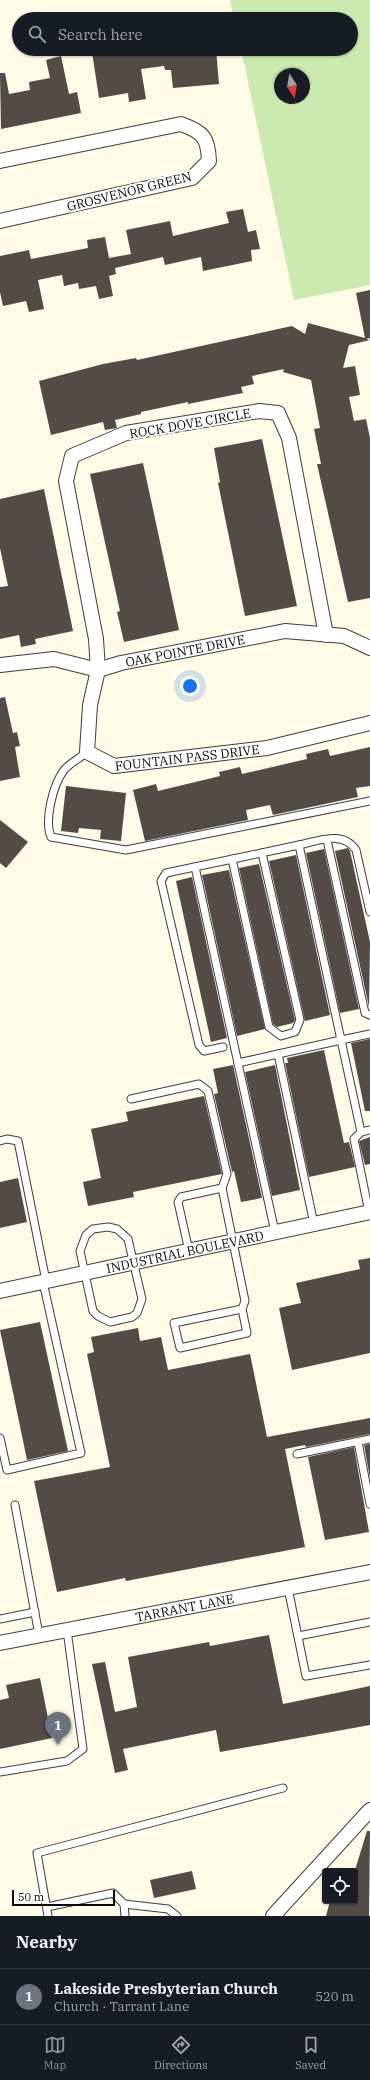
<!DOCTYPE html>
<html lang="en">
<head>
<meta charset="utf-8">
<style>
  body { margin:0; font-family:"IBM Plex Serif",serif; background:#20242c; color:#f1f3f6 }
  .controls { position:absolute; right:12px; bottom:12px; display:grid; overflow:hidden; border-radius:4px; box-shadow:0 1px 3px #0004 }
  .controls button { width:36px; height:36px; display:grid; place-items:center; padding:0; border:0; border-bottom:1px solid #363941; background:#171b24; color:#f1f3f6; font:20px sans-serif }
  .compass { position:absolute; left:274px; top:68px; width:36px; height:36px; border-radius:50%; background:#171b24; box-shadow:0 1px 3px #0004; rotate:168deg }
  .scale { position:absolute; left:12px; bottom:10px; width:103px; box-sizing:border-box; padding-left:4px; border:2px solid #090909; border-top:0; font-size:11px; line-height:14px; white-space:nowrap; color:#090909; -webkit-text-stroke:3px #fff; paint-order:stroke }
  .you { position:absolute; left:190px; top:686px; width:14px; height:14px; margin:-10px; border:3px solid #fff; border-radius:50%; background:#1a73e8; box-shadow:0 0 0 6px #1a73e833 }
  .badge { display:grid; place-items:center; width:26px; height:26px; border-radius:50%; background:#8c9099; color:#fff; font-size:13px; font-weight:700 }
  .pin { position:absolute; translate:-50% -33px; filter:drop-shadow(0 1px 2px #0008) }
  .pin::after { content:''; position:absolute; top:21px; width:14px; height:12px; background:inherit; clip-path:polygon(0 0,100% 0,50% 100%) }
  .list { margin:0; padding:0; list-style:none }
  h2 { display:flex; justify-content:space-between; align-items:center; height:52px; margin:0; padding:0 16px; font-size:17px }
  h2 small { font-size:13px; font-weight:400; color:#9ea1a6 }
  .list li { display:grid; grid-template-columns:26px 1fr auto; gap:12px; align-items:center; box-sizing:border-box; height:56px; padding:0 16px; border-top:1px solid #363941 }
  .list b { display:block; font-size:15px; white-space:nowrap }
  .list p { margin:0; font-size:13px; white-space:nowrap; color:#9ea1a6 }
  .list em { font-size:13px; font-style:normal; color:#9ea1a6 }
  .icon { flex:none; width:22px; height:22px; fill:none; stroke:currentColor; stroke-width:2; stroke-linecap:round; stroke-linejoin:round }
  .map { position:relative; flex:none; width:370px; height:1916px; overflow:hidden }
  .search { position:absolute; background:#171b24; box-shadow:0 1px 3px #0004; left:12px; right:12px; top:12px; height:44px; display:flex; align-items:center; gap:10px; box-sizing:border-box; padding:0 14px; border-radius:22px; color:#9ea1a6; font-size:15px }
  .sheet { height:108px; background:#171b24 }
  nav { display:flex; justify-content:space-around; align-items:center; box-sizing:border-box; height:56px; border-top:1px solid #363941; background:#171b24; font-size:11px; color:#9ea1a6 }
  nav a { display:grid; justify-items:center; gap:2px }
  nav .on { color:#8c9099 }
  .map>svg:first-child { display:block }
  .green { fill:#caeaaf; fill-rule:evenodd }
  .building { fill:#524b46 }
  .lines { fill:none; stroke-linecap:round; stroke-linejoin:round }
  .service-casing { stroke:#3c3c3c; stroke-width:9 }
  .minor-casing { stroke:#3c3c3c; stroke-width:16 }
  .service { stroke:#fff; stroke-width:7 }
  .minor { stroke:#fff; stroke-width:14 }
  .labels { text-anchor:middle; stroke-width:4; stroke-linejoin:round; paint-order:stroke }
  .street-label { font-size:13px; fill:#090909; stroke:#fff }
</style>
</head>
<body>
<div class="map">
<svg width="370" height="1916" viewBox="0 0 370 1916">
  <rect width="100%" height="100%" fill="#fffbe6"/>
  <path class="green" d="M230,0h140v285l-76,15 -53,-251h110v-30h-117zM280,74h24v24h-24z"/>
  <g class="building">
    <path d="M109,49h27l1,4 11,-1v4l21,-1v-6h47l3,35 -46,4 -2,-18h-6l-1,-4 -23,3 5,30 -17,3 -1,-9 -29,5 -7,-46z"/>
    <path d="M61,56l8,38 8,-2 4,21 -80,16 -1,-56h5l4,21 21,-4 -1,-8 21,-4 -4,-18z"/>
    <path d="M243,209l5,23 8,-2 4,19 -9,1 1,11 -49,10 -2,-14 -36,8 -2,-8 -48,11 1,6 -7,2 4,20 -14,3 -3,-13 -17,3 -1,-6 -14,3 -2,-11 -24,5 6,29 -15,3 -3,-11 -23,5 -3,-14v-36l29,-6 2,9 57,-11 -1,-8 18,-3 4,21 22,-4 -5,-24 44,-9 3,15 56,-13 -3,-11z"/>
    <path d="M370,290v48l-4,1 4,1 -21,5 -6,23 12,-2 5,29 -11,2 5,24 12,-2 4,19v160l-22,4 -31,-138h4l-7,-35 6,-1 -9,-48 -28,-8 1,-3 -32,7 2,8 -13,3 2,6 -55,11v-2l-47,10v2l-26,6 2,8 -12,2 -2,-8 -52,13 -12,-54 64,-17 33,-6 1,2 155,-34 13,8 3,-11 57,15 -9,-45z"/>
    <path d="M262,439l35,167 -52,10 -27,-133 2,-1 -6,-34z"/>
    <path d="M143,463l36,167 -55,12 -7,-30 3,-1 -30,-137z"/>
    <path d="M44,489l29,142 -38,8 1,5 -15,3 -2,-12 -19,4v-52l8,-1 -8,-38v-49z"/>
    <path d="M5,697l8,36 4,-1 3,14 -5,1 5,30 -20,4v-83z"/>
    <path d="M370,747v39l-14,2 2,9 -85,18 -3,-10 -24,5 2,10 -103,21 -12,-51 23,-6 2,7 62,-15 -1,-4 21,-5 2,7 65,-15 -1,-5 22,-5 2,7z"/>
    <path d="M66,786l60,7 -5,48 -21,-2 1,-9 -22,-2 -1,5 -17,-2z"/>
    <path d="M0,820l28,22 -22,26 -6,-5z"/>
    <path d="M348,848l2,3 20,91 -1,65 -34,-156z"/>
    <path d="M324,849l35,160 -19,4 -34,-160z"/>
    <path d="M296,855l34,160 -25,6 -36,-160z"/>
    <path d="M259,864l36,156 -2,3 -16,4 -4,-3 -34,-156z"/>
    <path d="M229,870l36,159 -28,7 -35,-161z"/>
    <path d="M192,877l35,161 -16,4 -35,-161z"/>
    <path d="M370,1039v72h-5l-14,-68z"/>
    <path d="M324,1050l20,93 5,-1 6,25 -46,10 -24,-114h3l-1,-5z"/>
    <path d="M233,1065l29,133 -21,4 -7,-31 -2,1 -18,-78 4,-1 -5,-24z"/>
    <path d="M275,1065l25,125 -28,6 -27,-124z"/>
    <path d="M204,1096l18,78 -89,18 1,5 -46,9 -5,-24 18,-4 -10,-49 37,-8 -2,-9z"/>
    <path d="M370,1137v27l-5,1 -6,-24z"/>
    <path d="M18,1178l9,44 -27,6v-46z"/>
    <path d="M370,1258v95l-78,17 -13,-62 22,-5 -5,-20 64,-14 -2,-9z"/>
    <path d="M40,1322l28,129 -41,9 -27,-130z"/>
    <path d="M138,1328l2,13 21,-4 7,33 82,-16 17,83 103,-19v16l-64,13 -1,-2 -20,4 20,98 -179,34 -1,-3 -68,14 -23,-111 76,-14 -23,-113 7,-2 -3,-15z"/>
    <path d="M370,1444v34l-6,-33z"/>
    <path d="M354,1447l15,85 -44,8 -17,-83z"/>
    <path d="M269,1635l14,69 87,-18v39l-150,27 -4,-22 -93,19 5,21 -13,3 -23,-109 13,-2 10,50 22,-5 -9,-50 81,-15 1,4z"/>
    <path d="M40,1678l12,60 -52,11v-49l9,-2 -3,-13z"/>
    <path d="M367,1831h3l-1,85h-43l4,-15h25v-31z"/>
    <path d="M192,1871l4,18 -42,9 -4,-18z"/>
  </g>
  <g class="lines">
    <defs>
      <g id="service">
        <path d="M87,752c-7,6 -17,11 -23,18 -11,15 -20,50 -13,67l75,13 244,-49"/>
        <path d="M327,840l38,173 5,2"/>
        <path d="M232,859l37,168 12,9 14,-4 5,-12 -38,-167"/>
        <path d="M195,867l80,365"/>
        <path d="M370,912l-14,-62c-13,-20 -38,-9 -57,-5l42,195 29,-6"/>
        <path d="M223,1047l-19,4 -5,-6 -38,-164 5,-8 133,-28"/>
        <path d="M278,1054l36,170"/>
        <path d="M238,1063l103,-23 20,92"/>
        <path d="M131,1099l68,-15 9,7 19,83 -5,14 23,113 -3,8 5,24 -67,15 -6,-25 68,-14"/>
        <path d="M0,1141l7,-2 11,2 28,140"/>
        <path d="M369,1212l-15,-73 7,-7 9,-2"/>
        <path d="M108,1227l9,2 11,10 14,60 -5,14 -5,4 -22,5 -12,-6 -5,-5 -13,-60 6,-16 7,-6z"/>
        <path d="M189,1251l-11,-49 3,-5 41,-9"/>
        <path d="M0,1438l7,32 74,-17 -38,-171"/>
        <path d="M358,1442l12,62"/>
        <path d="M297,1454l73,-15"/>
        <path d="M15,1505l24,130"/>
        <path d="M288,1588l18,88 64,-11"/>
        <path d="M0,1619l35,-7"/>
        <path d="M298,1636l72,-14"/>
        <path d="M0,1772l67,-11 16,-12 -16,-119"/>
        <path d="M47,1907l66,-14 11,11"/>
        <path d="M48,1916l-11,-63 246,-65"/>
        <path d="M125,1916l-1,-12 44,5 9,7"/>
      </g>
      <g id="minor">
        <path d="M0,161l181,-37c22,8 27,13 28,37l-17,17 -192,43"/>
        <path id="s1" d="M326,635l-37,-197 -11,-25 -19,-2 -133,22 -54,23 -6,25 30,158 2,31 -8,35 -3,47 27,14 153,-18 103,-25"/>
        <path id="s2" d="M0,665l54,-6 44,11 23,-7 164,-32 59,5 26,12"/>
        <path id="s3" d="M0,1291l370,-79"/>
        <path id="s4" d="M0,1643l370,-71"/>
        <path d="M273,1916l97,-106"/>
      </g>
    </defs>
    <use href="#service" class="service-casing"/>
    <use href="#minor" class="minor-casing"/>
    <use href="#service" class="service"/>
    <use href="#minor" class="minor"/>
  </g>
  <g class="labels">
    <g class="street-label">
      <text transform="translate(129 191) rotate(-14)" y="5">GROSVENOR GREEN</text>
      <text transform="translate(190 423) rotate(-10)" y="5">ROCK DOVE CIRCLE</text>
      <text dy="5" stroke="none"><textPath href="#s2" startOffset="189">OAK POINTE DRIVE</textPath></text>
      <text dy="5" stroke="none"><textPath href="#s1" startOffset="845">FOUNTAIN PASS DRIVE</textPath></text>
      <text dy="5" stroke="none"><textPath href="#s3" startOffset="189">INDUSTRIAL BOULEVARD</textPath></text>
      <text dy="5" stroke="none"><textPath href="#s4" startOffset="188">TARRANT LANE</textPath></text>
    </g>
  </g>
</svg>
<div class="controls">
<button><svg class="icon" aria-label="locate" viewBox="0 0 24 24"><circle cx="12" cy="12" r="6"/><path d="M12 2v4M12 18v4M2 12h4M18 12h4"/></svg></button>
</div>
<svg class="compass" viewBox="-18 -18 36 36"><path d="M0-13l5 13h-10z" fill="#e53935"/><path d="M0 13l5-13h-10z" fill="#9ea1a6"/></svg>
<div class="scale">50 m</div>
<div class="you"></div>
<div class="pin badge" style="left:58px;top:1745px;background:#6b7280">1</div>
<div class="search"><svg class="icon" aria-label="search" viewBox="0 0 24 24"><circle cx="10" cy="10" r="6"/><path d="M15 15l6 6"/></svg>Search here</div>
</div>
<section class="sheet">
<h2>Nearby<small></small></h2>
<ul class="list">
<li><span class="badge" style="background:#6b7280">1</span><div><b>Lakeside Presbyterian Church</b><p>Church · Tarrant Lane</p></div><em>520 m</em></li>
</ul>
</section>
<nav>
<a class="on"><svg class="icon" aria-label="map" viewBox="0 0 24 24"><path d="M3 6l6-2 6 2 6-2v14l-6 2-6-2-6 2zM9 4v14M15 6v14"/></svg>Map</a>
<a><svg class="icon" aria-label="directions" viewBox="0 0 24 24"><path d="M12 3l9 9-9 9-9-9zM9 14v-3h6M13 9l2 2-2 2"/></svg>Directions</a>
<a><svg class="icon" aria-label="saved" viewBox="0 0 24 24"><path d="M7 4h10v16l-5-4-5 4z"/></svg>Saved</a>
</nav>
</body>
</html>
